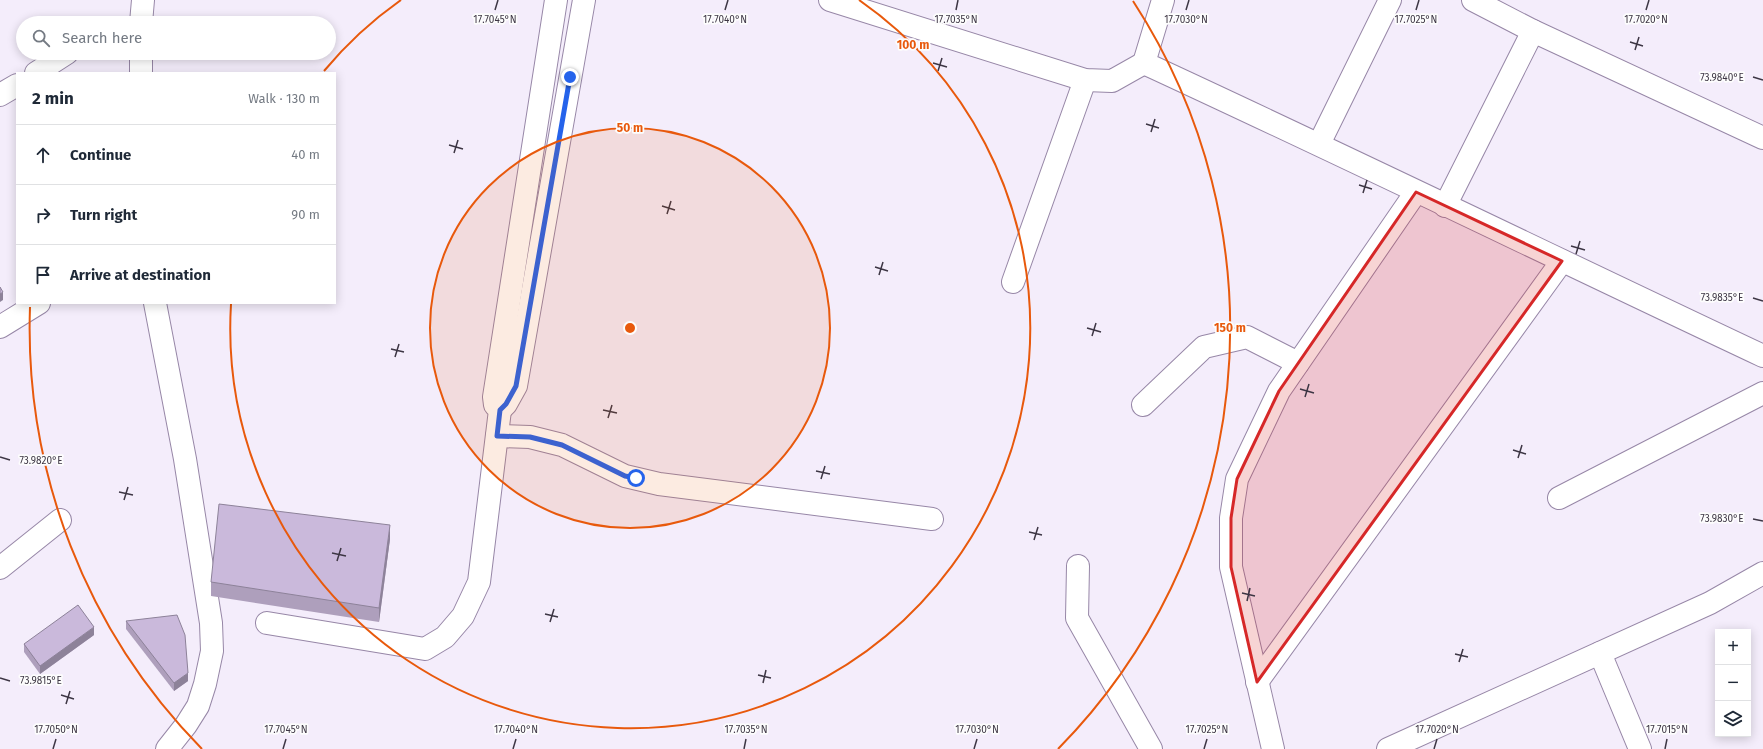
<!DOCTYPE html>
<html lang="en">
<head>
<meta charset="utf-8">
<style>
  body { margin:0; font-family:"Fira Sans",sans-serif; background:#f2f2f3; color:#1f2937 }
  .controls { position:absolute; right:12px; bottom:12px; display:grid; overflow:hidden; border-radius:0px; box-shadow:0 2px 10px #0003 }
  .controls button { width:36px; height:36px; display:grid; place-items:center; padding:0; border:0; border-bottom:1px solid #e0e1e3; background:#fff; color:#1f2937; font:20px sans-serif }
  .stop { position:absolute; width:12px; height:12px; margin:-9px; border:3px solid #2563eb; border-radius:50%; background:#fff }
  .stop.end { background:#2563eb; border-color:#fff; box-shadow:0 1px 4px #0008 }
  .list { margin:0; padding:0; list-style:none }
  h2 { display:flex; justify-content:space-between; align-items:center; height:52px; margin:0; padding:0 16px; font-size:17px }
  h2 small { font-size:13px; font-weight:400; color:#747a83 }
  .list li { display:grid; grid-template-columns:26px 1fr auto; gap:12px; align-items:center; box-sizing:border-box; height:60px; padding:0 16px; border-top:1px solid #e0e1e3 }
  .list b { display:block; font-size:15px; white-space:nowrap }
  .list em { font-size:13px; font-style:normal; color:#747a83 }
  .icon { flex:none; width:22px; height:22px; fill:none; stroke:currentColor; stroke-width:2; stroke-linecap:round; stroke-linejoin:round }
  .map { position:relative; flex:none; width:1763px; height:749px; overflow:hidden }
  .search { position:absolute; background:#fff; box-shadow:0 2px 10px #0003; left:16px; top:16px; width:320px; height:44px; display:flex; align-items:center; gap:10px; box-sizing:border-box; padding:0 14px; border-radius:22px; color:#747a83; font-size:15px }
  .panel { position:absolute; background:#fff; box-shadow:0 2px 10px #0003; left:16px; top:72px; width:320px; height:232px; border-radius:0px }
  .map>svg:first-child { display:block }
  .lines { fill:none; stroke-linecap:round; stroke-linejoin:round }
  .street-casing { stroke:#9787a7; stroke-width:24 }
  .street { stroke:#fff; stroke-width:22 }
  .wall { fill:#ae9fbc }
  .shaded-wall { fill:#8d8299 }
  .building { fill:#cab9db; stroke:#8d8299 }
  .route { stroke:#2563eb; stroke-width:5 }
  .marked { fill:#d62828; fill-opacity:0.2; stroke:#d62828; stroke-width:3; stroke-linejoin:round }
  .ticks { fill:none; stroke:#3d3644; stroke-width:1.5 }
  .ring { fill:none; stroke:#e8590c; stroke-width:2 }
  .ticks-label { font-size:10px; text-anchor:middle; fill:#3d3644; stroke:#fdfdfd; stroke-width:3.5; stroke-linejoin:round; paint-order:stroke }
  .centre { fill:#e8590c; stroke:#fdfdfd; stroke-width:2 }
  .ring-label { font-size:12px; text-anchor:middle; font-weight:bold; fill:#e8590c; stroke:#fdfdfd; stroke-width:3.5; stroke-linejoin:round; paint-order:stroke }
</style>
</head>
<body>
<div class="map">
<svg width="1763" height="749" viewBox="0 0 1763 749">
  <rect width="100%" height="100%" fill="#f4edfb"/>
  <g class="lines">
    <defs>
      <g id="street">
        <path d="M830,0l255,80 27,1 32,-18"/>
        <path d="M1163,0l-19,63c208,96 413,196 619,293"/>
        <path d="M1473,0l60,31"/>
        <path d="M141,23l2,-23"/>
        <path d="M36,73l31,-20"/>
        <path d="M141,73v-20"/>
        <path d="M0,95l17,-10"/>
        <path d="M1319,144l71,-144"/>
        <path d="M1445,206l88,-175 230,107"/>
        <path d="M1013,282l72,-202"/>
        <path d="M155,303l30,156 26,164 1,28 -7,33 -7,22 -12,19 -19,24"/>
        <path d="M0,327l39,-24"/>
        <path d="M1143,405l61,-58 43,-10 51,26"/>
        <path d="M500,410l6,-6 10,-18 68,-386"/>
        <path d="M497,436l33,1 32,8 63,31 34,8 273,35"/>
        <path d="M1559,498l204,-105"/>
        <path d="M1078,566l-1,52 74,131"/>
        <path d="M0,568l60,-48"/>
        <path d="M267,623l158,26 20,-12 18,-21 16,-34 21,-172 -5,-5 -1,-8 62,-397"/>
        <path d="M1600,653l40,96"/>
        <path d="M1257,682l305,-421"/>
        <path d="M1273,749l-42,-182v-49l6,-39 42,-88 137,-199"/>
        <path d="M1388,749l322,-146 53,-30"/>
      </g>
    </defs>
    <use href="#street" class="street-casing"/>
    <use href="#street" class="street"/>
  </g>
  <g class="wall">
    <path d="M390,539l-11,83 -168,-26v-14z"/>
    <path d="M126,621l62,60 -14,10 -48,-62z"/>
    <path d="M94,635l-54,39 -16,-22v-8z"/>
  </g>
  <g class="shaded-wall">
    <path d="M3,292v8l-3,2v-8z"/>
    <path d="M390,525v14l-11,83v-14z"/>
    <path d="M94,627v8l-54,39v-8z"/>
    <path d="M188,673v8l-14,10v-8z"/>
  </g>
  <g class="building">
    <path d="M0,287l3,5 -3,2z"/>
    <path d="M219,504l171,21 -11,83 -168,-26z"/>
    <path d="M78,605l16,22 -54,39 -16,-22z"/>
    <path d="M177,615l8,20 3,38 -14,10 -48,-62z"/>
  </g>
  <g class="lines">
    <path class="route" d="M570,77l-54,309 -10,18 -6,6 -3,26 33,1 32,8 63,31 11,2"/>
  </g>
  <path class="marked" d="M1416,192l146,69 -305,421 -26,-115v-49l6,-39 42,-88z"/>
  <path class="ticks" d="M495,10l3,-10M725,10l3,-10M956,10l2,-10M1186,10l3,-10M1416,10l3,-10M1646,10l3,-10M1630,42l13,4M1635,50l4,-13M933,63l14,4M938,71l4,-13M1753,77l10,3M1146,124l13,4M1151,132l4,-13M449,145l14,4M454,153l4,-13M1359,185l13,4M1363,193l4,-13M662,206l13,4M667,214l4,-13M1571,246l14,4M1576,254l4,-13M875,267l13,4M879,275l4,-13M1753,298l10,3M1087,328l14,4M1092,336l4,-13M391,349l13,3M395,357l4,-13M1300,389l14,4M1305,397l4,-13M603,410l14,3M608,418l4,-13M1513,450l13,4M0,457l10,3M1518,458l4,-13M816,471l14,3M821,479l4,-13M119,492l14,3M124,500l4,-13M1753,519l10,2M1029,532l13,3M1034,540l4,-13M332,553l14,3M337,561l4,-13M1242,593l13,3M1247,601l3,-13M545,614l13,3M550,622l4,-13M1455,654l13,3M1459,662l4,-13M758,675l13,3M0,678l10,3M763,683l3,-13M61,695l13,4M66,704l4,-13M53,749l3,-10M283,749l3,-10M513,749l3,-10M744,749l2,-10M974,749l3,-10M1204,749l3,-10M1434,749l3,-10M1665,749l2,-10"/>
  <circle cx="630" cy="328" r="200" fill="#e8590c" fill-opacity=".12"/>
  <g class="ring">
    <circle cx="630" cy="328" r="200"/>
    <path d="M324 71A400 400 0 0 1 401 0M859 0A400 400 0 1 1 231 304"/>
    <path d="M202 749A600 600 0 0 1 30 307M1133 1A600 600 0 0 1 1058 749"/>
  </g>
  <g class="ticks-label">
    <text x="495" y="23">17.7045°N</text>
    <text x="725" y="23">17.7040°N</text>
    <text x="956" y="23">17.7035°N</text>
    <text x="1186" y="23">17.7030°N</text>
    <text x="1416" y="23">17.7025°N</text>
    <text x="1646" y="23">17.7020°N</text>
    <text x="1722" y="81">73.9840°E</text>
    <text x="1722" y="301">73.9835°E</text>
    <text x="41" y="464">73.9820°E</text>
    <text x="1722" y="522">73.9830°E</text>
    <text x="41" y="684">73.9815°E</text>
    <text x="56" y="733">17.7050°N</text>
    <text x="286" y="733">17.7045°N</text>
    <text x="516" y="733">17.7040°N</text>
    <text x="746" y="733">17.7035°N</text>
    <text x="977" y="733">17.7030°N</text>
    <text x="1207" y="733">17.7025°N</text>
    <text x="1437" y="733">17.7020°N</text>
    <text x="1667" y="733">17.7015°N</text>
  </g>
  <circle cx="630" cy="328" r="6" class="centre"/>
  <g class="ring-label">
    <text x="913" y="49">100 m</text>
    <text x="630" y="132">50 m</text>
    <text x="1230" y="332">150 m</text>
  </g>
</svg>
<div class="controls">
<button>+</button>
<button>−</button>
<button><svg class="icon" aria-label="layers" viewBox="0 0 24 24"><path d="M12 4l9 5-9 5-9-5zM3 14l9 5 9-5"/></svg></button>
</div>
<div class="stop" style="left:636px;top:478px"></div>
<div class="stop end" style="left:570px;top:77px"></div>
<div class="search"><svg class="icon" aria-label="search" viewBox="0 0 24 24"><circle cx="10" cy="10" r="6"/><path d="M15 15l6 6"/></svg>Search here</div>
<section class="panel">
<h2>2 min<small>Walk · 130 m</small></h2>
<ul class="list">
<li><svg class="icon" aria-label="ahead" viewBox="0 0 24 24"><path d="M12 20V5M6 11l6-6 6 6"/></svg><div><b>Continue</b></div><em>40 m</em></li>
<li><svg class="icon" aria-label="right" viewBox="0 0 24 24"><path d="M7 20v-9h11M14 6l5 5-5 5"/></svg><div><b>Turn right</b></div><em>90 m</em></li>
<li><svg class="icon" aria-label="arrive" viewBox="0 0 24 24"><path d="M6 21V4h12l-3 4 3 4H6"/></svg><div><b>Arrive at destination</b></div></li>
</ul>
</section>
</div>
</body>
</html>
